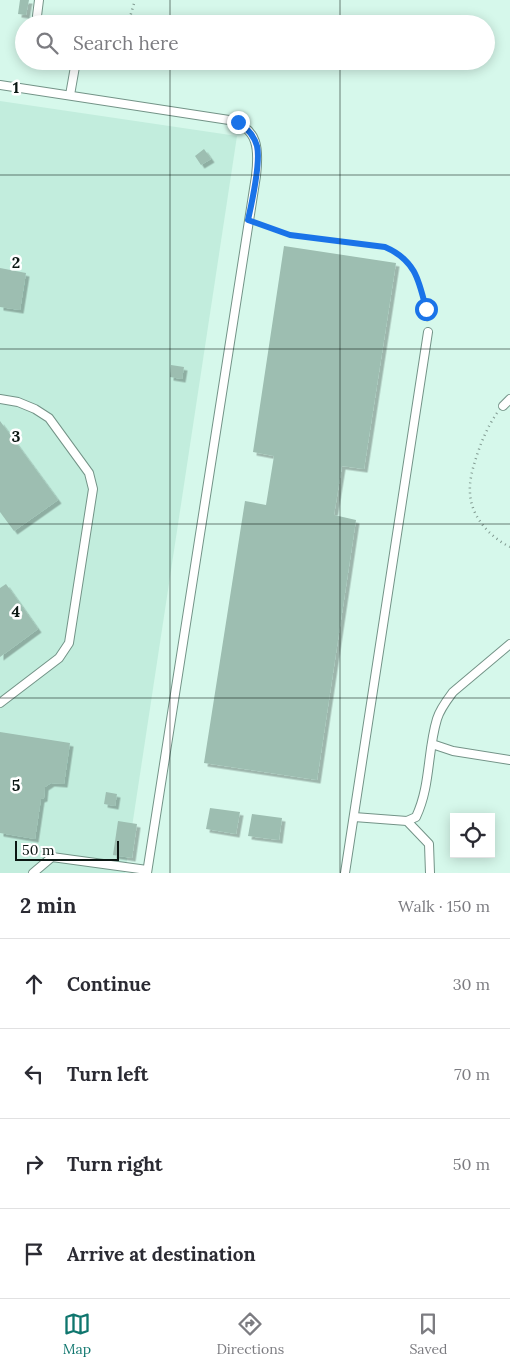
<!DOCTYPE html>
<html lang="en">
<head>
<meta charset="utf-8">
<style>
  body { margin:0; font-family:Lora,serif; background:#f2f2f3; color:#2b2b33 }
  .controls { position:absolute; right:15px; bottom:15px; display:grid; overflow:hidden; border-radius:0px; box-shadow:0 2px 12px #0003 }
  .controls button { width:45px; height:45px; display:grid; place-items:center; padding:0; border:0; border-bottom:1px solid #e1e1e2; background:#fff; color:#2b2b33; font:25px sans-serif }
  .scale { position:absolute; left:15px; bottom:12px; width:104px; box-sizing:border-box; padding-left:5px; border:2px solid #0b1713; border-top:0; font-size:14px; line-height:18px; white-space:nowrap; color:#0b1713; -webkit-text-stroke:4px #fff; paint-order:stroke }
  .stop { position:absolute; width:15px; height:15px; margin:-11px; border:4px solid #1a73e8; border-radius:50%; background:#fff }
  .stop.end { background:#1a73e8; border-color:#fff; box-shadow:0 1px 5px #0008 }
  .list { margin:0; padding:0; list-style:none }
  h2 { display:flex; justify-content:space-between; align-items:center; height:65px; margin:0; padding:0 20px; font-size:21px }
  h2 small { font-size:16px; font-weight:400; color:#7c7c81 }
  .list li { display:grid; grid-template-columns:32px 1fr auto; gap:15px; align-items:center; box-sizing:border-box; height:90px; padding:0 20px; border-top:1px solid #e1e1e2 }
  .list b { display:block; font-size:19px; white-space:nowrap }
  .list em { font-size:16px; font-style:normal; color:#7c7c81 }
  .icon { flex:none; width:28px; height:28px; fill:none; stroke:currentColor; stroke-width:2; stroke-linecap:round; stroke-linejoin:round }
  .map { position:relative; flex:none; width:510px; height:873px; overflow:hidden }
  .search { position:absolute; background:#fff; box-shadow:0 2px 12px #0003; left:15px; right:15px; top:15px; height:55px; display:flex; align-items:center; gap:12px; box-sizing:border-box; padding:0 18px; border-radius:28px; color:#7c7c81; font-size:19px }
  .sheet { height:425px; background:#fff }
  nav { display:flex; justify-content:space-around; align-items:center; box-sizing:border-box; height:70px; border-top:1px solid #e1e1e2; background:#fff; font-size:14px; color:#7c7c81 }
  nav a { display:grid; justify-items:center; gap:2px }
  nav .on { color:#0f766e }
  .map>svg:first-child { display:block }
  .built { fill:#c2eddd }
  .building { fill:#9dbeb1; filter:url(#shadow) }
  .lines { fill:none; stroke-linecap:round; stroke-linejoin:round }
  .lane-casing { stroke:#739387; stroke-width:10 }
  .path { stroke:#819a91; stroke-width:2.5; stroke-dasharray:1 4; stroke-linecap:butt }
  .lane { stroke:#fff; stroke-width:8 }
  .route { stroke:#1a73e8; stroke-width:6 }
  .grid { fill:none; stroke:#0b1713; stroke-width:1; stroke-opacity:0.55 }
  .grid-label { font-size:16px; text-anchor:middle; font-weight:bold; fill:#0b1713; stroke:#fff; stroke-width:5; stroke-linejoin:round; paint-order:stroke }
</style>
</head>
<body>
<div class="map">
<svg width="510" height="873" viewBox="0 0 510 873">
  <defs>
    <filter id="shadow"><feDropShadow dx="3.5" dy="3.5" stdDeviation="0" flood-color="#0004"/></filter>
  </defs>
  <rect width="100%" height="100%" fill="#d6f8eb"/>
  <path class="built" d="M0,101l237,35 -112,737h-125z"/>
  <g class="building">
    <path d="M20,0h9l-3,15 -8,-1z"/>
    <path d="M204,149l7,10 -10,6 -6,-9z"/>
    <path d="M284,246l112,17 -32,206 -22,-3 -8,49 22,5 -39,260 -113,-17 41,-262 21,4 8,-49 -21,-4z"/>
    <path d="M0,268l26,5 -6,37 -20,-3z"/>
    <path d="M171,365l13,2 -2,12 -12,-2z"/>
    <path d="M0,421l58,79 -44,31 -14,-19z"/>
    <path d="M6,584l32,45 -38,28v-69z"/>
    <path d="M0,732l70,11 -6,41 -13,-1 -6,4 -1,11 -3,1 -6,40 -35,-6z"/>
    <path d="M106,792l11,2 -2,12 -11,-2z"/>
    <path d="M210,808l30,4 -4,22 -30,-5z"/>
    <path d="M252,814l30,4 -3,22 -31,-4z"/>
    <path d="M118,821l19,3 -5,34 -19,-3z"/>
  </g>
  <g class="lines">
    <defs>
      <g id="lane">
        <path d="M39,0l-2,16 5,8"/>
        <path d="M0,85l229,35c30,8 30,30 27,56l-109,697"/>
        <path d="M70,95l6,-34"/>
        <path d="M0,399l18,3 17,7 14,9 40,55 4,16 -24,154 -10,15 -59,45"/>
        <path d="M503,406l7,-7"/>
        <path d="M432,744l21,7 57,9"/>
        <path d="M354,817l53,4 22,23 1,29"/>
        <path d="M407,821l9,-4c15,-32 11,-65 21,-98 3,-10 10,-19 16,-27l57,-48"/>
        <path d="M33,873l19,-16 95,13"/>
        <path d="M345,873l83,-541"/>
      </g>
    </defs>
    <use href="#lane" class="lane-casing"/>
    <g class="path">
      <path d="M128,24l7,-24"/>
      <path d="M259,225l31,10 95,12c7,3 15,6 21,12 15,15 20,43 21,63"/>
      <path d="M497,413c-9,13 -15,27 -20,42 -4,12 -8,26 -7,38 1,24 20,44 40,54"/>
    </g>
    <use href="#lane" class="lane"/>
  </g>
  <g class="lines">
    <path class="route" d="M238,122c9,6 16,13 19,24 4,17 -5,56 -9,74l42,15 95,12c30,13 34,33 41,62"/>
  </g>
  <path class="grid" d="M170,0v24M340,0v24M170,61v812M340,61v812M0,175h510M0,349h510M0,524h510M0,698h510"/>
  <g class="grid-label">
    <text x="16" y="93">1</text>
    <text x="16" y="268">2</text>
    <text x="16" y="442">3</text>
    <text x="16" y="617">4</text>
    <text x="16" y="791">5</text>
  </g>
</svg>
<div class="controls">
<button><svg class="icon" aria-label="locate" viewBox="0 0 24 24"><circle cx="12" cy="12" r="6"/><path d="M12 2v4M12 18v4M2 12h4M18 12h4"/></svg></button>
</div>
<div class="scale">50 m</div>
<div class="stop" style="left:426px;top:309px"></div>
<div class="stop end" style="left:238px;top:122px"></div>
<div class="search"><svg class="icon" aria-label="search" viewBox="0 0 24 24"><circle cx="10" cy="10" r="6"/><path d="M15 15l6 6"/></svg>Search here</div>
</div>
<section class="sheet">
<h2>2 min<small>Walk · 150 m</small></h2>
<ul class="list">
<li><svg class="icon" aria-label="ahead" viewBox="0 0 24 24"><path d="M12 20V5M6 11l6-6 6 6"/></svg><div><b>Continue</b></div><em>30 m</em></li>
<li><svg class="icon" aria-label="left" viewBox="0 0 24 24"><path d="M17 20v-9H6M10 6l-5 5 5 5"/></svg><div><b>Turn left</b></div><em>70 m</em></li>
<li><svg class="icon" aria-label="right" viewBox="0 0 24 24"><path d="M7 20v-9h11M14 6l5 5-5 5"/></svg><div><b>Turn right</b></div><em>50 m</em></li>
<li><svg class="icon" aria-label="arrive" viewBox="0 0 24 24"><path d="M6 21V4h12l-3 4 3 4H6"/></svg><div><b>Arrive at destination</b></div></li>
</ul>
</section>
<nav>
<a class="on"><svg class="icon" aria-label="map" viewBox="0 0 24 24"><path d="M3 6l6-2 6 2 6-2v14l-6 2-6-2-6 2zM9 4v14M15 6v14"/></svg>Map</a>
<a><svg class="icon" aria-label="directions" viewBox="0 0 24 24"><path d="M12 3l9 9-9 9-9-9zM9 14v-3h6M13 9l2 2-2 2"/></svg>Directions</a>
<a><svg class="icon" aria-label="saved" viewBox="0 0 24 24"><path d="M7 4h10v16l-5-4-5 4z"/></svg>Saved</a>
</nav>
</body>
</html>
